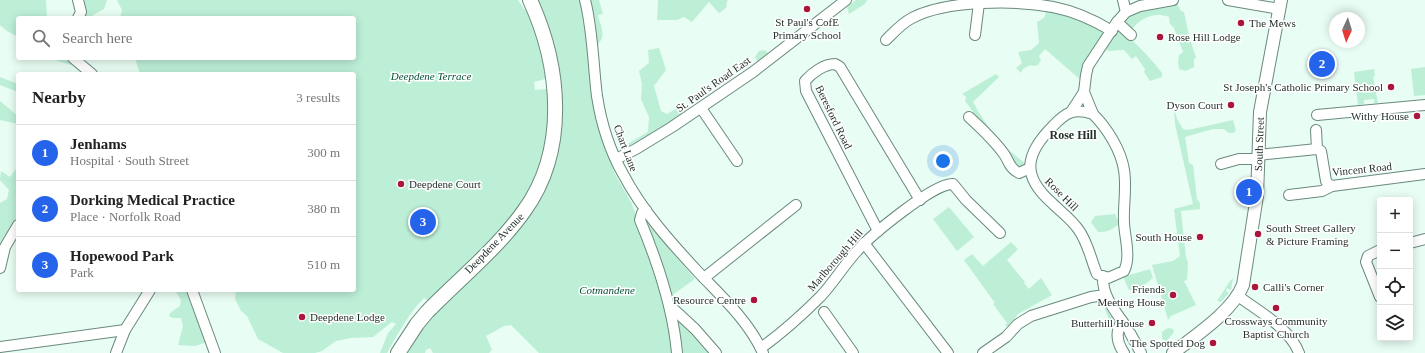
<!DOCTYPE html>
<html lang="en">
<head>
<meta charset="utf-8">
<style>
  body { margin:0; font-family:Georgia,serif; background:#f2f2f2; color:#222 }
  .controls { position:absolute; right:12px; bottom:12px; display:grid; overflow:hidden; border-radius:4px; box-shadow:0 2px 10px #0003 }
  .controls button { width:36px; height:36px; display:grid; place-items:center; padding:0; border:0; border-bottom:1px solid #e0e0e0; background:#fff; color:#222; font:20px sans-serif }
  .compass { position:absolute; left:1329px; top:12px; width:36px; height:36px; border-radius:50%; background:#fff; box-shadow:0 2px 10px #0003; rotate:184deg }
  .you { position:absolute; left:943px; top:161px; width:14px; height:14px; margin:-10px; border:3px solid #fff; border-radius:50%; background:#1a73e8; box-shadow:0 0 0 6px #1a73e833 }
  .badge { display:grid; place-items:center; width:26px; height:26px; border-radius:50%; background:#2563eb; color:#fff; font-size:13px; font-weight:700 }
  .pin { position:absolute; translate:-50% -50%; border:2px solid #fff; box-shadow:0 1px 4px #0006 }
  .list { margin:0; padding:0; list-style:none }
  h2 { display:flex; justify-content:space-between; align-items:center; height:52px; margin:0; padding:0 16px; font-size:17px }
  h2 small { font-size:13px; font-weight:400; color:#767676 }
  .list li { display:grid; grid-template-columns:26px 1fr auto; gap:12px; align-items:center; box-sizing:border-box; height:56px; padding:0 16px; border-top:1px solid #e0e0e0 }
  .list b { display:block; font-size:15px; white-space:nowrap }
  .list p { margin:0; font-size:13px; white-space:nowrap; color:#767676 }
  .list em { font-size:13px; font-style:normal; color:#767676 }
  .icon { flex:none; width:22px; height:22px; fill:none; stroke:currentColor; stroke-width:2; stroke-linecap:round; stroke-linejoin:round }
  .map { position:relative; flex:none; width:1425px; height:353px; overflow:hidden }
  .search { position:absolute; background:#fff; box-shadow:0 2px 10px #0003; left:16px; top:16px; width:340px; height:44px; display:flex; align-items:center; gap:10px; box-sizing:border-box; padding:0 14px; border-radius:4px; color:#767676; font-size:15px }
  .panel { position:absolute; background:#fff; box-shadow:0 2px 10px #0003; left:16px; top:72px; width:340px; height:220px; border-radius:4px }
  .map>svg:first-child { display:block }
  .green { fill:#bdefd7 }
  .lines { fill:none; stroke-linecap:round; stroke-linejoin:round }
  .minor-casing { stroke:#6a8a7b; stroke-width:12 }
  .major-casing { stroke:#6a8a7b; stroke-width:14 }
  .highway-casing { stroke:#6a8a7b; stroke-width:16 }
  .minor { stroke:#fff; stroke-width:10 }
  .major { stroke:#fff; stroke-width:12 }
  .highway { stroke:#fff; stroke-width:14 }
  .poi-dot { fill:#ab163d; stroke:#fff; stroke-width:1.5 }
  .labels { text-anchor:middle; stroke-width:3; stroke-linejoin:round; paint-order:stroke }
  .poi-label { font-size:11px; fill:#24312b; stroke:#fff; text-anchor:end }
  .park-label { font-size:11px; font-style:italic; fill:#055038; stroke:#fff }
  .street-label { font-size:11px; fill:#24312b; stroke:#fff }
  .neighbourhood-label { font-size:12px; font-weight:bold; fill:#24312b; stroke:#fff }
</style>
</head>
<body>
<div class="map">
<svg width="1425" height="353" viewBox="0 0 1425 353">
  <rect width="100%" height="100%" fill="#e8fdf3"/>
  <g class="green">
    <path d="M0,0h46l1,18h-29v19l-11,-6 -7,-6z"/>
    <path d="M80,0h27l-3,9 -14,8h-8z"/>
    <path d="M117,0h401l6,9 5,3 19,63 -3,4 -11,3 1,8 10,-1 4,2 -2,40 -3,20 -7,25 -10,21 -22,30 -77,74 -4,-3c-13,12 -28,39 -37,55h-7l8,-20 8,-9 -4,-2 -19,15 -22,1 -15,3 -14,10 -7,2h-32l-25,-14 -11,-23 -6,-5 -6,-12 1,-9h118v-216h-214l-5,-16h219v-40h-234l2,-8z"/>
    <path d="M533,0h66l4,14 -5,1c2,10 10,22 -2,31l-1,-10 -9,2 7,60 12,47 10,29 17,30 6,17 7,-1 50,59 -24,17v6l44,51h-176l-28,-28 -7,1 -18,10 6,14 -3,3h-56l-3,-5 -4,2 -1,3h-20l25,-38 81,-82 45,-98z"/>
    <path d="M658,0h71l-2,1 -1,7 -7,5 -10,-11 -17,20 -8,-5 -7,3h-20z"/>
    <path d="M856,0h11l-2,4 -16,10 -2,-7z"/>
    <path d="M1177,3l4,8 3,1 5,24 7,22 -2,1v8l-8,4 -7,-2 -1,-7 1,-7 4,-3 -9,-24 -4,-4 -1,-7c-15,-5 -26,0 -36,11h-5l-3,-4 1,-6c15,-10 33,-12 51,-15z"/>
    <path d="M1047,10l35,12 20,10 1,3 -21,46 -37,-32 -6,7 2,4 -3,5 -4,1 -4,-1 -7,4 -2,4 -5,-5 6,-5 -4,-11 13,-2 8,-7 -2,-21 7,-4z"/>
    <path d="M1118,31c13,5 35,30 44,42v4l-12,4 -6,-9 1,-3 -9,-13 -4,3 -8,-9 -16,1 -3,-3z"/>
    <path d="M659,48l7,22 -12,16 7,25 6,3 12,-7 3,3v4l-19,13 -36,20 -3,-1 24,-14 1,-15 -8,-18 1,-15 -3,-13 10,-8 -1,-13z"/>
    <path d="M765,50l3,3 -10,10 -3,-6 4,-6z"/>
    <path d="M55,58h11l7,5 -2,2 -13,-4z"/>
    <path d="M1425,67v28l-11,1 -3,-27z"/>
    <path d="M1374,69l1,7 -2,1 5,26h-4v-4l-10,1v4l-6,1 -4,-33z"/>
    <path d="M996,74l3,3 -26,25c14,26 30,45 53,62l-7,5 -46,-52 1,-4 -9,-12 1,-4 -4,-3z"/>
    <path d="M0,77l18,7v8l-18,-7z"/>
    <path d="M0,101l18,15v8l-18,-4z"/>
    <path d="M1174,107l3,12 6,10 5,1 45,-10 3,11 -3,2h-4l-5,-4h-11l-28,8 4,26 4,2 4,34 3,4v6l-19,2 5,46 2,5 -1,18 -3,1 12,24 -25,11 -3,4 -16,-55 21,-4 7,-5 -6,-47 19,-5 -18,-80z"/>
    <path d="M18,166v54l-18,35v-52l7,-4 2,-9 -9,-10 1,-9 9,6z"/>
    <path d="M949,207l25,30 -17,14 -24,-32z"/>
    <path d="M1115,214l4,9c-4,6 -14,10 -21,9l-7,-10 4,-6z"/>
    <path d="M1011,242l7,7 -11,11 18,22 -1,1 5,6 12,-11 11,17 -34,19 -10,13 -3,-2 2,-2 -14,-19 2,-1 -31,-43 8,-6 11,12z"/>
    <path d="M1150,269l3,9 -14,11 -10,1 -6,-13z"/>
    <path d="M1233,278l-2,12 -4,-2 -1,3 3,2 -8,9 -4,-1 13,-20z"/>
    <path d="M176,290h14l17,52 -12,4 -17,-1 5,-19 -2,-8h-8l-4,-2 2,-4 9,-6 1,-6 -5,-8z"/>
    <path d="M1102,300h3l9,20 -4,3z"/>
    <path d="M1168,328l5,1 1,3 -8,10 -4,-4v-6z"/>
  </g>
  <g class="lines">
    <defs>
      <g id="minor">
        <path d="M78,0l3,12 -3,6"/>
        <path d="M585,0c8,31 8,65 12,96 4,26 13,55 26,78 20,38 49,70 78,101 23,24 48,47 62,78"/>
        <path d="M1123,0l3,12"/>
        <path d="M1228,0l51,9"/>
        <path d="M1117,22l14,13"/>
        <path d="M975,35l4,-32"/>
        <path d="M886,40c8,-8 16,-17 26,-22 34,-18 103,-18 141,-11 20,4 41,13 59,24"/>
        <path d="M73,58l19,16"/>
        <path d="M701,108l36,53"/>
        <path d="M1071,112l13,-20"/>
        <path d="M1093,114c14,14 28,36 31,56 3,18 -1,36 0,53 1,16 7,34 0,48l-16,7 -11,-4c-6,-14 -9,-32 -19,-45 -7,-10 -17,-17 -26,-26 -31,-27 -27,-49 1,-77 13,-14 21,-18 40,-12l-9,-22 2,-17 2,-9 29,-44 9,-10 14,-6 33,-6"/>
        <path d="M1317,115l108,-10"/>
        <path d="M969,117c12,11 25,23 35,37 5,7 5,14 15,19l11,-5"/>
        <path d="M1316,130l1,19"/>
        <path d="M1258,155l59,-6 4,2 5,30 2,3 4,2 93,-12"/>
        <path d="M616,159l20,-10 36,-22 81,-55 93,-72"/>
        <path d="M1221,164l18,-5h19"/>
        <path d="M1289,195l33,-4 10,-5"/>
        <path d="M646,210l-4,3 -2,7c18,43 33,87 37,133"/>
        <path d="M878,231l-72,-140 -1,-10c7,-8 19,-17 30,-17l5,3 80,133"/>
        <path d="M864,243l84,110"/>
        <path d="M1410,243l15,-4"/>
        <path d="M1380,250l-12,6 -2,6 14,35"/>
        <path d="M0,268l5,-21 13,-22"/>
        <path d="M1103,277c-1,20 14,36 24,51"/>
        <path d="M704,278l92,-73"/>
        <path d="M192,290l23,63"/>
        <path d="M1238,296c20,15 52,32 61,57"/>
        <path d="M669,305l26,24 21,24"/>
        <path d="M824,312l29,41"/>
        <path d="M1122,321c-7,11 -5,22 2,32"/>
        <path d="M1130,333l11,20"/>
        <path d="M0,347l125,-17"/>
        <path d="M761,348c21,-15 41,-33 60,-52 13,-14 23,-31 36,-45 13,-15 78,-69 96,-67l13,16 34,33"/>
        <path d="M116,353l9,-23 25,-40"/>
        <path d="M983,353l23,-16 12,-13 13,-8 60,-19 14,-2"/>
      </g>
      <path id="major" d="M1173,353c22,-17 60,-42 70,-68l14,-89 3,-84 21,-112"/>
      <path id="highway" d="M398,353l19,-29 10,-12c32,-33 70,-63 97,-101 45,-62 36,-146 6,-211"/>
    </defs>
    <use href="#minor" class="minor-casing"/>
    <use href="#major" class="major-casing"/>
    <use href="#highway" class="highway-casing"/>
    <use href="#minor" class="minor"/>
    <use href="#major" class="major"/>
    <use href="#highway" class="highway"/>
  </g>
  <g class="poi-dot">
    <circle cx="807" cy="9" r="4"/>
    <circle cx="1241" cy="23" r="4"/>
    <circle cx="1160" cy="37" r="4"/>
    <circle cx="1391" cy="87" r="4"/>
    <circle cx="1231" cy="105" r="4"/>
    <circle cx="1417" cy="116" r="4"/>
    <circle cx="401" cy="184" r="4"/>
    <circle cx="1258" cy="234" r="4"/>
    <circle cx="1200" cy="237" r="4"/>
    <circle cx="1255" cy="287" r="4"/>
    <circle cx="1173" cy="295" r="4"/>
    <circle cx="754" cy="300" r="4"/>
    <circle cx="1276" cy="308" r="4"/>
    <circle cx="302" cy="317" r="4"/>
    <circle cx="1152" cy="323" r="4"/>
    <circle cx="1213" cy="343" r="4"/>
  </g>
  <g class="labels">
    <g class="poi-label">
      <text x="807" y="26" text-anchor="middle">St Paul's CofE<tspan x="807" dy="13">Primary School</tspan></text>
      <text x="1249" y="27" text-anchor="start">The Mews</text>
      <text x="1168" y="41" text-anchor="start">Rose Hill Lodge</text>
      <text x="1383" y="91">St Joseph's Catholic Primary School</text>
      <text x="1223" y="109">Dyson Court</text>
      <text x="1409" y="120">Withy House</text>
      <text x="409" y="188" text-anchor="start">Deepdene Court</text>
      <text x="1266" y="232" text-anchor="start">South Street Gallery<tspan x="1266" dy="13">&amp; Picture Framing</tspan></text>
      <text x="1192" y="241">South House</text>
      <text x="1263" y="291" text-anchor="start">Calli's Corner</text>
      <text x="1165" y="293">Friends<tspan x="1165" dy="13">Meeting House</tspan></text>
      <text x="746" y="304">Resource Centre</text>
      <text x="310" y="321" text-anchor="start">Deepdene Lodge</text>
      <text x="1276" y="325" text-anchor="middle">Crossways Community<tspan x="1276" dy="13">Baptist Church</tspan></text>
      <text x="1144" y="327">Butterhill House</text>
      <text x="1205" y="347">The Spotted Dog</text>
    </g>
    <g class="park-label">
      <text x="431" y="80">Deepdene Terrace</text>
      <text x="607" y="294">Cotmandene</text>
    </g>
    <g class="street-label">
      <text transform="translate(713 84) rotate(-35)" y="4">St. Paul's Road East</text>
      <text transform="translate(834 117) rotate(64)" y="4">Beresford Road</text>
      <text transform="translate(1259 144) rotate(-88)" y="4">South Street</text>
      <text transform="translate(626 148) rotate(69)" y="4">Chart Lane</text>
      <text transform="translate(1362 169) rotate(-6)" y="4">Vincent Road</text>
      <text transform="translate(1062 194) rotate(45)" y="4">Rose Hill</text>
      <text transform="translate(494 243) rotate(-46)" y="4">Deepdene Avenue</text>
      <text transform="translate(835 260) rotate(-49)" y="4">Marlborough Hill</text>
    </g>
    <g class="neighbourhood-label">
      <text x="1073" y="139">Rose Hill</text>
    </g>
  </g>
</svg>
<div class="controls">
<button>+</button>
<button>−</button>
<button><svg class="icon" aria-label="locate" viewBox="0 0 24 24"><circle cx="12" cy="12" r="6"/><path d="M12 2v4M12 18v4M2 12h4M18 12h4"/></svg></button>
<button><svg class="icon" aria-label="layers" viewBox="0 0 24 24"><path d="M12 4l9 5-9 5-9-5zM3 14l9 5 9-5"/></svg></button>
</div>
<svg class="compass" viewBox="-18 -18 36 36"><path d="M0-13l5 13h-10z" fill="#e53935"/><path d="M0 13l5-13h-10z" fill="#767676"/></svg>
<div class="you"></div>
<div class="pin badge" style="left:1249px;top:192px">1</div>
<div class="pin badge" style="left:1322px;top:64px">2</div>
<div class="pin badge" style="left:423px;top:222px">3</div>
<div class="search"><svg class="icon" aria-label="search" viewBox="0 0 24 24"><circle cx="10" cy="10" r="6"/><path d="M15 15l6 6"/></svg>Search here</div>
<section class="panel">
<h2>Nearby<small>3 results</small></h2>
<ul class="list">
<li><span class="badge">1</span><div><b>Jenhams</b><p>Hospital · South Street</p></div><em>300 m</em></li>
<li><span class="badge">2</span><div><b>Dorking Medical Practice</b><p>Place · Norfolk Road</p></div><em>380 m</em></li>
<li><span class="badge">3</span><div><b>Hopewood Park</b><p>Park</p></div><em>510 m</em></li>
</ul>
</section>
</div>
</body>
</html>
